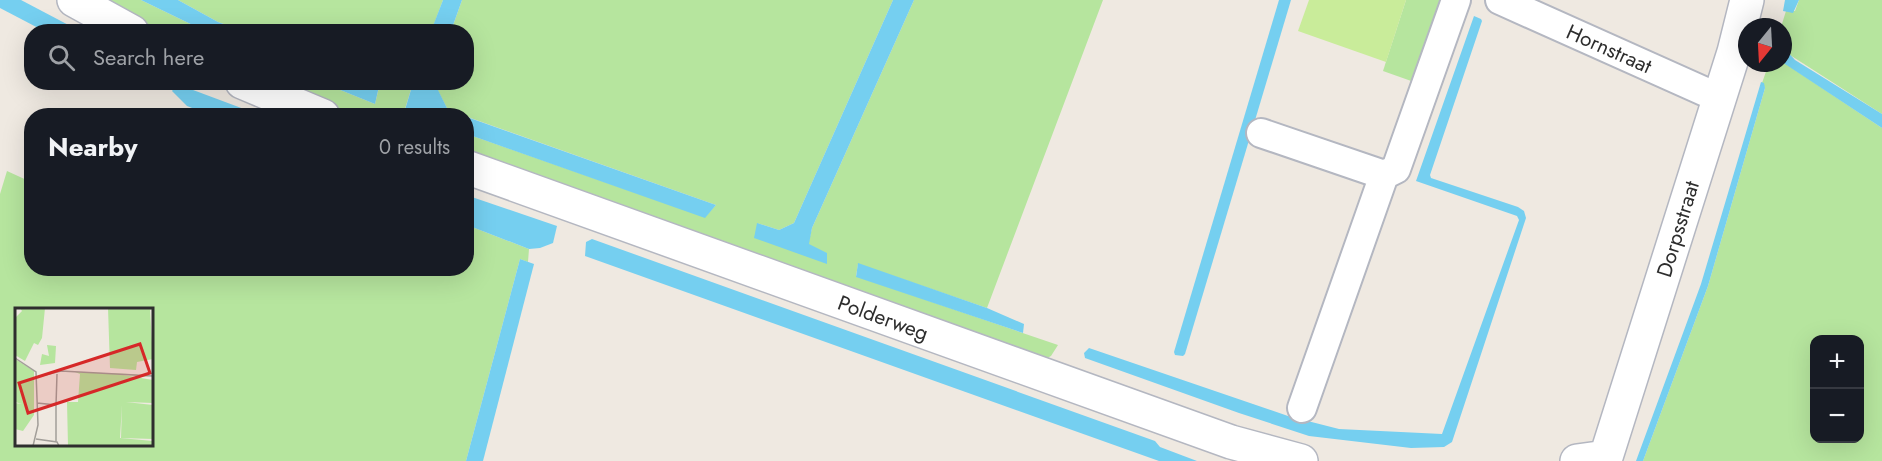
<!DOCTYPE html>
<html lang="en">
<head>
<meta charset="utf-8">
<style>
  body { margin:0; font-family:Jost,sans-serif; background:#20242c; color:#f1f3f6 }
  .controls { position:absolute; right:18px; bottom:18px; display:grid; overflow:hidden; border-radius:12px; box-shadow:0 6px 24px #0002 }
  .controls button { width:54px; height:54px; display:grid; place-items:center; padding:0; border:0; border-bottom:2px solid #363941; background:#171b24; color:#f1f3f6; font:30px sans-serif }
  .compass { position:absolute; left:1738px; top:18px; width:54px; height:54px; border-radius:50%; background:#171b24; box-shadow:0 6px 24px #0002; rotate:198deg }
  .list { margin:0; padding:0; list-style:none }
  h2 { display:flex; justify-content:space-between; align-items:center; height:78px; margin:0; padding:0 24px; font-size:26px }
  h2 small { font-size:20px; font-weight:400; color:#9ea1a6 }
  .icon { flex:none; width:33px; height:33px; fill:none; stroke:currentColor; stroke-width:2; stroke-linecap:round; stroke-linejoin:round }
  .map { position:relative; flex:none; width:1882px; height:461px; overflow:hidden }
  .search { position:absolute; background:#171b24; box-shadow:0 6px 24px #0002; left:24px; top:24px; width:450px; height:66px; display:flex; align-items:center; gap:15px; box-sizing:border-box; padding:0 21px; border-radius:24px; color:#9ea1a6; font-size:22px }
  .panel { position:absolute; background:#171b24; box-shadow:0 6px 24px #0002; left:24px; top:108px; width:450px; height:168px; border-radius:24px }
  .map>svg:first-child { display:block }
  .green { fill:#b6e59e; fill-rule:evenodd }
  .pitch { fill:#c9ec9a }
  .water { fill:#75cff0 }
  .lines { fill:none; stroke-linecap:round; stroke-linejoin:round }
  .minor-casing { stroke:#b4b7c1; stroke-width:32 }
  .tertiary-casing { stroke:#b4b7c1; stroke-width:36 }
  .minor { stroke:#fff; stroke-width:28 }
  .tertiary { stroke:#fff; stroke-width:33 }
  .labels { text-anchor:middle; stroke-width:4.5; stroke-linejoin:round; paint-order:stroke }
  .street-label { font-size:21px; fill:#2e2e2e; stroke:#fff }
  .inset-road { fill:none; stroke:#a29e99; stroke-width:1.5 }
  .view { fill:#d62828; fill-opacity:0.15; stroke:#d62828; stroke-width:3 }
  .inset-edge { fill:none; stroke:#2e2e2e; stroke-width:3 }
</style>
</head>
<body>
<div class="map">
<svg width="1882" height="461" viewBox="0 0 1882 461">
  <rect width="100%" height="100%" fill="#efe9e1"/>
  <g class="green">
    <path d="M91,0h50l64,31h-55z"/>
    <path d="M178,0h265l-12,32 -187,-1 -26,-9z"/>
    <path d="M462,0h431l-99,223 -15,7 -22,-7 70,30 -19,-8 4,-17 102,-228h189l-116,308 -129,-44 -2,12 202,69 -7,11 -12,6 -572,-205v-23l238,83 11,-12 -268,-95 -14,-27 32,-1v-50l-15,-1z"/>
    <path d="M1406,0h38l-30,82 -31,-11z"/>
    <path d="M1799,0h83v114l-92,-59 -6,-11 -1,-17h-2l5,-16h9z"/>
    <path d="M1783,62l99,66v333h-239l65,-175 57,-198 -3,-5 7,-20zM1814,340h46v98h-46z"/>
    <path d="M267,83h56l52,21 5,-21h33l-9,29 8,3h-59z"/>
    <path d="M7,171l24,11 1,86h434l1,-43 62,24 -1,13 -8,-3 -54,202h-466v-267zM16,310h136v134h-136z"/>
  </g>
  <path class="pitch" d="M1309,0h97l-20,62 -88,-31z"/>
  <g class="water">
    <path d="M0,0h21l57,30 -1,1h-33l-44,-23z"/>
    <path d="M141,0h37l40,22 26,9h-39z"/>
    <path d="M443,0h19l-11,31h-20z"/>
    <path d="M893,0h21l-102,228 -3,16 18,9v11l-73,-26 3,-15 22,7 15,-7z"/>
    <path d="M1279,0h12l-106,354 -2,2 -8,-1 -1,-3z"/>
    <path d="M1785,0h14l-6,13 -10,-2z"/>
    <path d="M1474,16l7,3 1,2 -52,154 1,3 87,29 6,4 2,7 -74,224 -8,5 -33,1 -102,-12 -70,-23 -154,-55 -1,-5 5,-5 199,68 51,13 103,5 77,-214 -2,-4 -101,-35z"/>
    <path d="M1783,40l3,10 9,10 87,54v14l-97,-64 -2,-2z"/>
    <path d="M380,82l-5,22 -52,-21v-1z"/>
    <path d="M434,82l14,28 15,5 -51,1 -8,-3 9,-30z"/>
    <path d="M1761,82l3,1 1,5 -57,198 -65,175h-7l65,-177z"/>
    <path d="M177,84l83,31h-50l-23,-9 -15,-15z"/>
    <path d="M467,117l249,88 -11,13 -238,-84z"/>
    <path d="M466,195l91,31 -4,17 -13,5 -11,1 -62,-24z"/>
    <path d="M592,239l563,202 5,6 37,14h-38l-574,-205 1,-14z"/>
    <path d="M520,259l14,5 -51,197h-17z"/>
    <path d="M858,263l129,45 37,16 -1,9 -167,-56z"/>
  </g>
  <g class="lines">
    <defs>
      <g id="minor">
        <path d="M1500,0l219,98"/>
        <path d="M1261,133l123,42"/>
        <path d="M1302,408l82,-233 12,-6 60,-169"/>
      </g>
      <g id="tertiary">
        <path d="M74,0l58,32"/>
        <path d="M242,82l81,34"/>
        <path d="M466,167l765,275 70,19"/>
        <path d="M1577,461l29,-4 128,-405 13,-52"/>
      </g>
    </defs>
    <use href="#minor" class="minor-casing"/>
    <use href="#tertiary" class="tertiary-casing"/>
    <use href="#minor" class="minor"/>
    <use href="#tertiary" class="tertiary"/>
  </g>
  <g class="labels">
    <g class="street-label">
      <text transform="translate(1609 49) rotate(24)" y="7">Hornstraat</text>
      <text transform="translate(1678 229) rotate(-73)" y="7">Dorpsstraat</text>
      <text transform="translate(883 318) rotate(20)" y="7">Polderweg</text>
    </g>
  </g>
  <g transform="translate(15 308)">
    <rect width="138" height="138" fill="#efe9e1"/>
    <path d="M5,0h25l-3,30 -4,7 -4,-2 -9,18 -10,-6v-37l7,-7zM93,0h45l-3,2 3,49 -16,3 -1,8 -26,-2zM32,37l9,1 -1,17 -15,2 2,-11 7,2zM0,51l19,12v44l-11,16 -8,-2v-26l7,1 -7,-2zM60,64l56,2 22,3 -30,-2 30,5v23l-27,-1 27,3v34l-32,-1 1,-33 -2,33 33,3v5h-85l-1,-44h11l2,-28z" fill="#b6e59e"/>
    <path class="inset-road" d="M0,50l21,14 2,53 -5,21M22,69l24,-6 92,5M22,95l19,2v36M41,97l1,-31M21,131l21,3 2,4"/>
    <path class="view" d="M125,36l10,29 -122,40 -9,-30z"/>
    <rect width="138" height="138" class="inset-edge"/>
  </g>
</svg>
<div class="controls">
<button>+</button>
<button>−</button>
</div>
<svg class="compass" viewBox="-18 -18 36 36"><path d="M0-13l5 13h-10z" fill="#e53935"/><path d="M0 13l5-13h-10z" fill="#9ea1a6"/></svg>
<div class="search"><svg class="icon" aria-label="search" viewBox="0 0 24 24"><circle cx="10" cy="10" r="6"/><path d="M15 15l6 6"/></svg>Search here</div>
<section class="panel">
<h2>Nearby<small>0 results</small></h2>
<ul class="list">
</ul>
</section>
</div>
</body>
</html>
